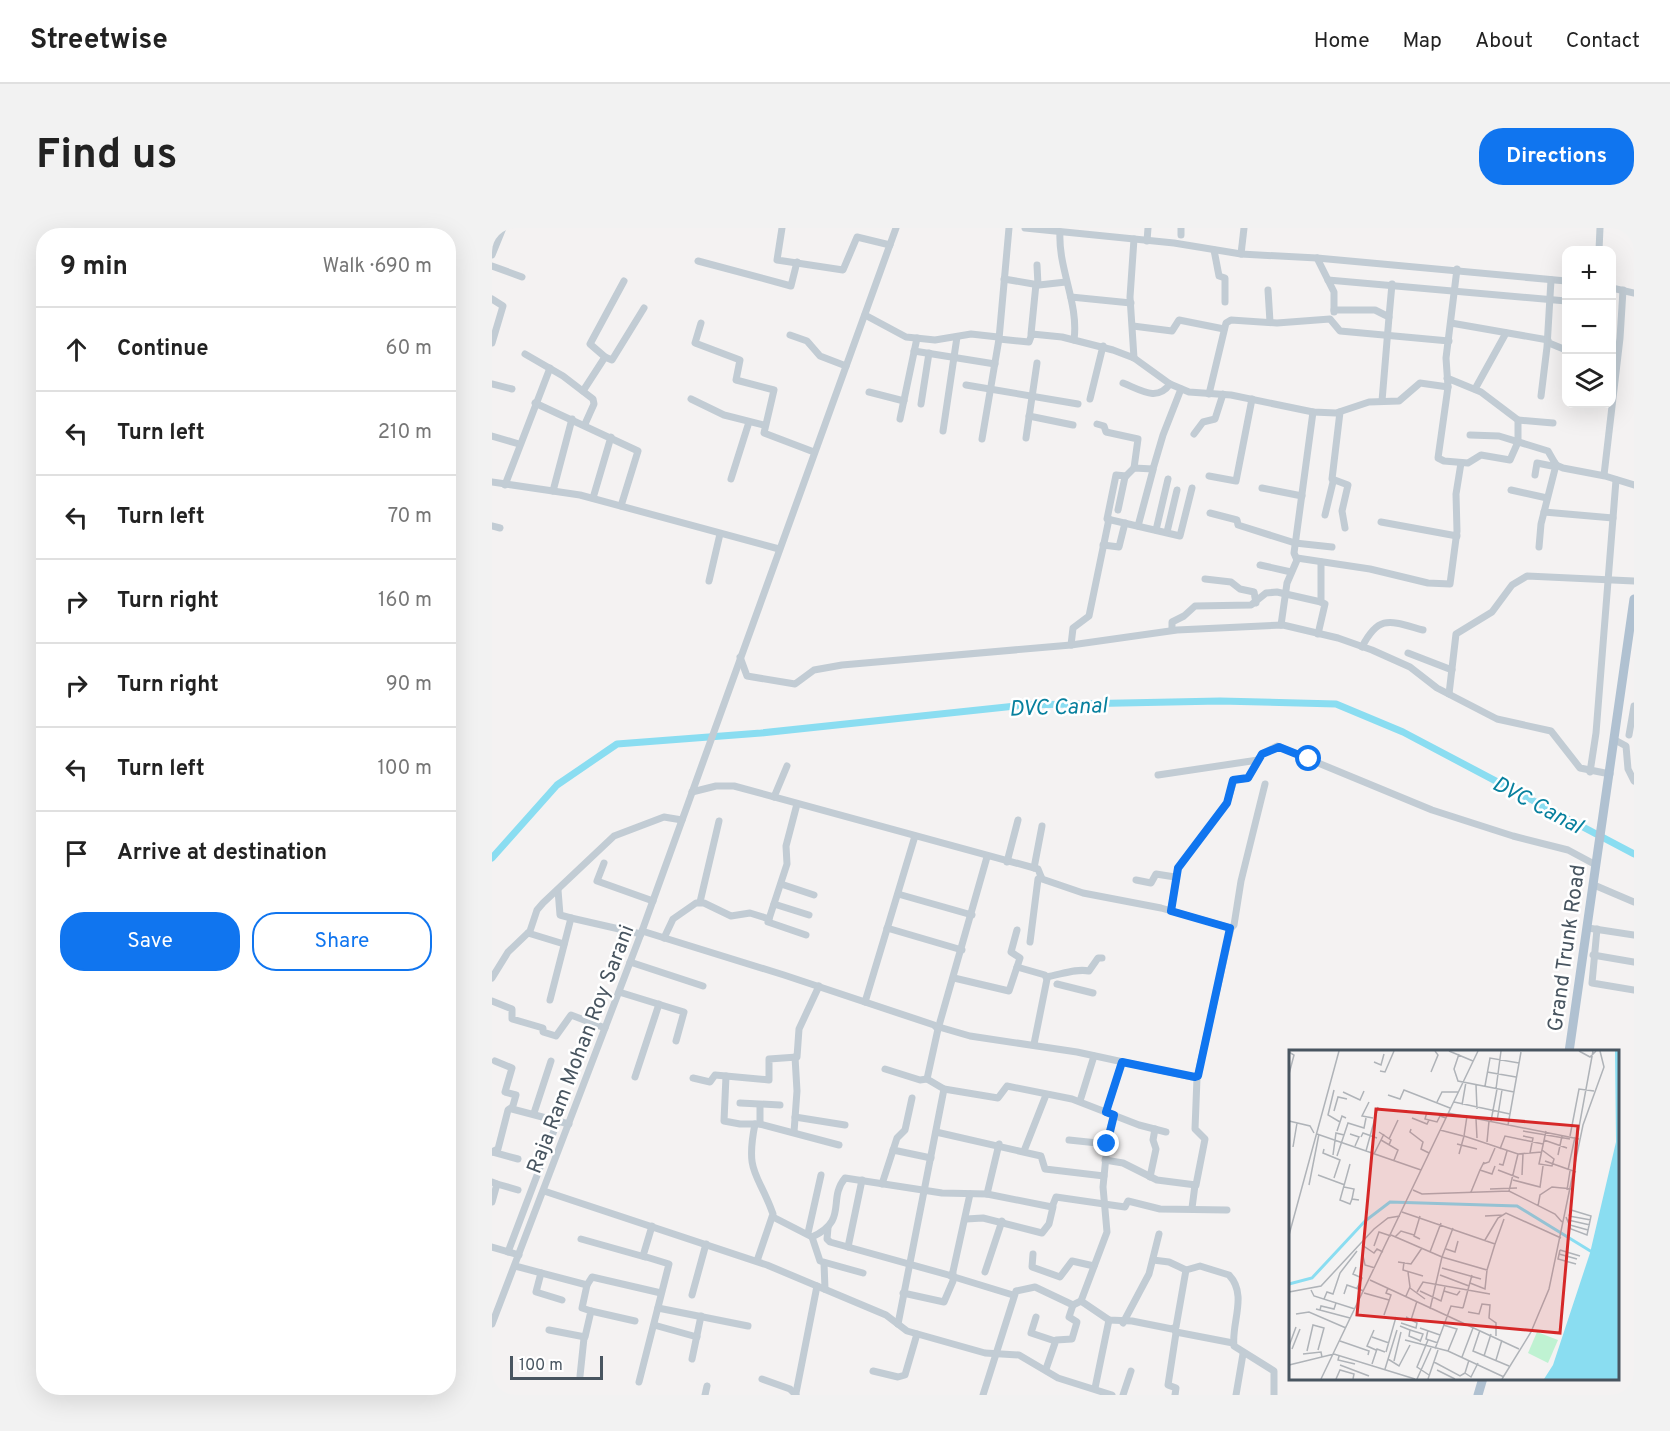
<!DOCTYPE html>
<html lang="en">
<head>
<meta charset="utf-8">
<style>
  body { margin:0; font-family:Overpass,sans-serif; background:#f2f2f2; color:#222 }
  .controls { position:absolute; right:18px; top:18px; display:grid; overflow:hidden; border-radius:12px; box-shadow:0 6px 24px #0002 }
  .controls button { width:54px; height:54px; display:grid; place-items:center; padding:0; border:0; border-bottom:2px solid #e0e0e0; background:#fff; color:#222; font:30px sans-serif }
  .scale { position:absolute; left:18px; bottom:15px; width:93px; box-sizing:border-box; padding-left:6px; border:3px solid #485560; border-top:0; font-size:16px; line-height:21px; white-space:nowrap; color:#485560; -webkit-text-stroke:4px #fff; paint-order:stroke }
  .stop { position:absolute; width:18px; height:18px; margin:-14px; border:4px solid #1075ef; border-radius:50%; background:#fff }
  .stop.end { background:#1075ef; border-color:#fff; box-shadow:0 2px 6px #0008 }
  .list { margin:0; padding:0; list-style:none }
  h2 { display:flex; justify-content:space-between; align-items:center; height:78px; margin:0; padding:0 24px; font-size:26px }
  h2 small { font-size:20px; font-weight:400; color:#767676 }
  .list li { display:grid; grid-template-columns:39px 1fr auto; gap:18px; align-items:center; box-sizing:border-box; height:84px; padding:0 24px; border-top:2px solid #e0e0e0 }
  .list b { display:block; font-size:22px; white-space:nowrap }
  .list em { font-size:20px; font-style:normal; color:#767676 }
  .actions { display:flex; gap:12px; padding:18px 24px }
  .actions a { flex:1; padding:14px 0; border:2px solid #1075ef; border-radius:24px; text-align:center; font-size:21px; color:#1075ef }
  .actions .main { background:#1075ef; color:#fff }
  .icon { flex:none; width:33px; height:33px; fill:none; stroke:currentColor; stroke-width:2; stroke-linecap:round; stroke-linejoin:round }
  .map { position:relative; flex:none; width:1142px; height:1167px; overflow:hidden; border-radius:24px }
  header { display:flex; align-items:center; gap:36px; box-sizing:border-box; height:84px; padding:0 30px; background:#fff; border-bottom:2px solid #e0e0e0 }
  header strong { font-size:28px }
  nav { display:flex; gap:33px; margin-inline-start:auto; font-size:21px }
  .intro { display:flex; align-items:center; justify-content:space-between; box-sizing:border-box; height:144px; padding:0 36px }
  h1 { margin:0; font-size:42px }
  .button { padding:15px 27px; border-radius:24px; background:#1075ef; color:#fff; font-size:21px; font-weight:700 }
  main { display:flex; gap:36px; padding:0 36px }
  aside { flex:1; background:#fff; border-radius:24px; box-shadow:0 6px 24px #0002 }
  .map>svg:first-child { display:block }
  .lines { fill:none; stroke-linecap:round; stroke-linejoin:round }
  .canal { stroke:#8addf1; stroke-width:7 }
  .minor { stroke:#c2ccd4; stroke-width:7 }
  .major { stroke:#b0c1d1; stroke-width:9 }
  .route { stroke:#1075ef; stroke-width:8 }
  .labels { text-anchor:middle; stroke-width:5; stroke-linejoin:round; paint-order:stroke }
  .street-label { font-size:21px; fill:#485560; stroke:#fff }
  .water-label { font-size:22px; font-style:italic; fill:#07809e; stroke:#fff }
  .inset-river { fill:none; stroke:#8addf1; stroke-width:3 }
  .inset-road { fill:none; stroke:#afb3b8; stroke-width:1.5 }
  .view { fill:#d62828; fill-opacity:0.15; stroke:#d62828; stroke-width:3 }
  .inset-edge { fill:none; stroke:#485560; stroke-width:3 }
</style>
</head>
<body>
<header>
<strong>Streetwise</strong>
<nav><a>Home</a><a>Map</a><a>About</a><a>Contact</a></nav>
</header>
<div class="intro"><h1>Find us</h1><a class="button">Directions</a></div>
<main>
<aside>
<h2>9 min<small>Walk · 690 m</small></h2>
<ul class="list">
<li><svg class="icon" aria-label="ahead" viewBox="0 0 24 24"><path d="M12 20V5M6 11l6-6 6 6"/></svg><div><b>Continue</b></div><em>60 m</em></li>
<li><svg class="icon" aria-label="left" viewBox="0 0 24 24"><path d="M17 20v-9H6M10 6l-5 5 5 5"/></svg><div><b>Turn left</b></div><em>210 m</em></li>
<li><svg class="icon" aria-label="left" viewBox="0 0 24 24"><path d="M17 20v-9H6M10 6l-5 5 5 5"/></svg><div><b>Turn left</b></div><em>70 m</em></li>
<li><svg class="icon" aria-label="right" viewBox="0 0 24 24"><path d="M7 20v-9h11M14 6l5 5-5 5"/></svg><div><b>Turn right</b></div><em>160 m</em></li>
<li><svg class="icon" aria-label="right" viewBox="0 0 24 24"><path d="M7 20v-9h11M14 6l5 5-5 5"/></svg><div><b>Turn right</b></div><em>90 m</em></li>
<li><svg class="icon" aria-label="left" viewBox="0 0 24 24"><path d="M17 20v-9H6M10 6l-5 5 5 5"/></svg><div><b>Turn left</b></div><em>100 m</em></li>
<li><svg class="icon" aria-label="arrive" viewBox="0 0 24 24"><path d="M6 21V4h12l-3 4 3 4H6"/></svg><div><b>Arrive at destination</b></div></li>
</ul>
<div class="actions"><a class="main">Save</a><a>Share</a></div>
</aside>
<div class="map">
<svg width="1142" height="1167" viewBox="0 0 1142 1167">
  <rect width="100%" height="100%" fill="#f4f2f2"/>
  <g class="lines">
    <path class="canal" d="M0,630l65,-73 60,-41 144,-11 264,-28 195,-4 116,3 67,28 231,122"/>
    <g class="minor">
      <path d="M290,0l-5,32 66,10 14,-33 33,8"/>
      <path d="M517,0l-10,111 30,3 3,-8 30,3 51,13 21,8 36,26 19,8 42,3 82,17 23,1 33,-11 30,-1 21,-18 28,4"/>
      <path d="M533,0l149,15 67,11 76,4 249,23"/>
      <path d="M568,4c-2,37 19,71 14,108"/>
      <path d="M689,7v-7"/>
      <path d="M655,13l1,-13"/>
      <path d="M722,22l5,26 6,2v24"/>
      <path d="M1107,22l1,-22"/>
      <path d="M749,26l3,-26"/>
      <path d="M0,27l11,-27"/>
      <path d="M825,30l17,34v20"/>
      <path d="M206,33l93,25 6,-24"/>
      <path d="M545,37l1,20"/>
      <path d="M0,38l30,11"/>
      <path d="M512,51l35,6 27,-3"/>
      <path d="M836,52l238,21"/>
      <path d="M1120,60l22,5"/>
      <path d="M776,62l2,32"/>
      <path d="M579,69l60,6"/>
      <path d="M0,71l11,7 -11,37"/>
      <path d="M842,82h41l14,7 -7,84"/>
      <path d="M373,87l41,22 29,3 36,-6 27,3"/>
      <path d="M897,89l3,-33"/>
      <path d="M209,95l-6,20 45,17 -4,20 38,10 -10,43 50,19"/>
      <path d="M959,95l97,17 1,3 17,7"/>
      <path d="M641,98l39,5 7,-11 45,9"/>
      <path d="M539,106l5,-50"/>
      <path d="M298,107l17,6 13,15 26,10"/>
      <path d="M422,123l81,13"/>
      <path d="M33,126l38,22 30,23 1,5 -9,20"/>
      <path d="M113,129l7,3 32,-52"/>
      <path d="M642,130l-4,-61 4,-58"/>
      <path d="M955,150l34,14 37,28v22l-8,18 -29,-5 -13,8 -24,-2 -6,-3 10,-71 -2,-29 11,-89"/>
      <path d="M631,155c18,7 34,19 47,1"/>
      <path d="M0,156l20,5"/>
      <path d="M474,157l112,19"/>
      <path d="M983,161l31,-56"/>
      <path d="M91,163l22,-34 -15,-13 34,-63"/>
      <path d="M377,164l35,9"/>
      <path d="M717,166l17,-71 5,-3 46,3 53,-4 10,12 109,10"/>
      <path d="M1049,168l6,-49 4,-67"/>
      <path d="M199,171l33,16 40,10"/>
      <path d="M598,171l13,-53"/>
      <path d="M43,175l103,48 -17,55"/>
      <path d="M429,176l8,-51"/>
      <path d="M848,184l-8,67 16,6 -6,26 3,17"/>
      <path d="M537,188l44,9"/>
      <path d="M408,191l17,-81"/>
      <path d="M1026,192l35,3"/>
      <path d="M605,196l7,2 2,6 32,7 -4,29"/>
      <path d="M451,203l14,-94"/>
      <path d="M702,206l9,-12 12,-3 8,-25"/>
      <path d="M978,207l29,1 49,15 8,14 7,3 42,8 29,9"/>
      <path d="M0,208l27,8"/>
      <path d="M534,210l11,-75"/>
      <path d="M490,211l17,-100"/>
      <path d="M1043,247l2,-12 15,3 3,-3"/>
      <path d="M1112,247l16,-137 3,-48"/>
      <path d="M634,248l-10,-1 -9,44 73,17 12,-48"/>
      <path d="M717,248l27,5 16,-82"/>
      <path d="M239,251l18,-57"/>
      <path d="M0,254l88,13 199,54"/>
      <path d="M13,257l45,-117"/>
      <path d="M770,260l40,8"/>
      <path d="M1019,262l36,8"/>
      <path d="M61,263l19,-72"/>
      <path d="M101,270l18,-61"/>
      <path d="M626,282l7,-33 9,-9 19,1 10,-34 18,-46"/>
      <path d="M1052,284l69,6"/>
      <path d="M718,285l27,7 1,5 57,18 37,4"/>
      <path d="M833,287l8,-33"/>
      <path d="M889,294l76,14"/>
      <path d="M0,298l8,2"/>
      <path d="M646,298l15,-56"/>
      <path d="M664,302l12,-51"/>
      <path d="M675,304l10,-42"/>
      <path d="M611,317l16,2 6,-24"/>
      <path d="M1047,319l2,-23 15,-59"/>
      <path d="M805,330l73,11 58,14 22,1 7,-53 -1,-37 5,-31"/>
      <path d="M768,337l31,7"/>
      <path d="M713,351l26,3 9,7 14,3 2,11"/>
      <path d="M217,353l11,-47"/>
      <path d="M789,397l6,-42 10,-23 -3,-7 19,-141"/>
      <path d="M680,402v-8l12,-6 11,-10 56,-1 15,-12 11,-1 44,10"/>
      <path d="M826,406l7,-30 -4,-2v-40"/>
      <path d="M579,417l2,-17 16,-12 20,-97"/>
      <path d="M870,419c17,-33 28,-26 61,-17"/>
      <path d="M916,425l44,17"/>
      <path d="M248,429l7,19 48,8 19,-14 28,-5 229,-20 106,-15 106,-5 55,13 34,12 38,17 27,21 60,31 54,12 29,37 30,6"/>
      <path d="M957,466l7,-60 36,-22 20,-27 15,-9 107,5"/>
      <path d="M1137,507l5,-29"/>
      <path d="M1123,512l11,6 2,23 6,12"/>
      <path d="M1098,544l6,-39 20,-253"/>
      <path d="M666,547l100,-15"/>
      <path d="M200,564l24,-6h18l304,83 4,10 41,14 78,15 70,20 -34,150 -120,-26 -107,-16 -31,-9"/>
      <path d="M282,569l13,-31"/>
      <path d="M305,576l-11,42 1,18 -19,58 38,13"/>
      <path d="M515,634l11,-42"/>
      <path d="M112,635l-7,18 56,20"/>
      <path d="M542,640l8,-42"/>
      <path d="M644,652l15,3 5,-9 19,3"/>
      <path d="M289,656l33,11"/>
      <path d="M1102,657l40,17"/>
      <path d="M66,662l2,25 11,3"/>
      <path d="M406,666l74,21"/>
      <path d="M208,674l19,-81"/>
      <path d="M282,676l35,11"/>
      <path d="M679,683l7,-43 49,-65 7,-23 14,-2 14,-24 15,-8 155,64 81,26 55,14 28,15"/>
      <path d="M395,700l75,22"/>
      <path d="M739,700l3,-3 7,-44 24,-97"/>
      <path d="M1096,700l46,7"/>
      <path d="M1105,701l-5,54 42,7"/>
      <path d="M150,703l142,44 150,50 4,4 -11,50 17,10 54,9 9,-12 65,13 67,26 27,7"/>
      <path d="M36,705l36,11"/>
      <path d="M172,710l9,-19 23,-16h8l27,13 19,-3 19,6"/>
      <path d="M538,714l8,-63 3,-2"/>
      <path d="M1101,727l41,7"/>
      <path d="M138,734l73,24"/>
      <path d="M525,739l28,8 2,4 -13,65"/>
      <path d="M554,749c14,-2 30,-9 43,-6l9,-13h4"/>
      <path d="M0,750l16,-26 22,-21 7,-21 6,-7 71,-67 50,-19 18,3"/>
      <path d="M462,750l55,13 11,-33 -9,-6 6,-22"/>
      <path d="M565,756l36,9"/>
      <path d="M127,764l65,20 -8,29"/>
      <path d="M58,772l21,-82 70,16"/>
      <path d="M0,773l20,8v10l31,9v4l13,4 15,-21 34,13"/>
      <path d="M373,774l50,-166"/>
      <path d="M446,801l49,-172"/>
      <path d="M3,833l17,7 -7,24 11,3 -4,14 57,15"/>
      <path d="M393,841l35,11 7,-1"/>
      <path d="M234,848l-2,45 16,3h20l79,21"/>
      <path d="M143,849l24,-73"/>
      <path d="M201,850l17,4 5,-7 54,5v-21l28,-2 2,-28 20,-43"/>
      <path d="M588,873l14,-45"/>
      <path d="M248,875l40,2"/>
      <path d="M614,884l16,-50"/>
      <path d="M42,885l17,-52"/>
      <path d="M622,887l-6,21 -5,51 4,45 -26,69 28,19 23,1 40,8 4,-2 10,-57 14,-4 29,9c19,20 2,48 5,71l40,25v24"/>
      <path d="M303,889l50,8"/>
      <path d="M263,896c-10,50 3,48 18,90l-16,47"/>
      <path d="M268,896v-19"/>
      <path d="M302,904l3,-41 -2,-34"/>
      <path d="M444,904l105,24 4,13 59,7"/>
      <path d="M577,912l38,4"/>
      <path d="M401,922l38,8"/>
      <path d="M532,923l22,-56"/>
      <path d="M0,924l6,-3 10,-39 3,-2"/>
      <path d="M0,924l26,7"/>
      <path d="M613,932l18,3 34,17 39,5 9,-46 -10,-10 2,-51"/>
      <path d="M658,949l6,-28 -3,-9 2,-11"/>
      <path d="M0,954l5,2 -5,18"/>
      <path d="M5,956l21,6"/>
      <path d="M390,956l15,-46 8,-8 7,-32"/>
      <path d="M52,963l223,74 119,50 21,16 78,22 34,2 39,23 54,17"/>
      <path d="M495,966l12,-50"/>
      <path d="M700,980l3,-23"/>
      <path d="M281,989l39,20 8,24 43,12"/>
      <path d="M474,991l17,-1 59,15 7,-9 4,-17"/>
      <path d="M336,1000l-1,11 3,3 122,34 18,-82"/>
      <path d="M316,1005l13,-58"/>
      <path d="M320,1009c37,-17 15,-37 33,-59l97,15 45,1 65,13 4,-10 69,10 3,-6 32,8 67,1"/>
      <path d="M89,1011l64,18"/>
      <path d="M0,1019l27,8"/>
      <path d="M356,1019l14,-67"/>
      <path d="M16,1024l50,-132"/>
      <path d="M541,1026l-1,13 28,10 12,-16 22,5"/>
      <path d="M661,1032l16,2 17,8"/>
      <path d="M332,1035l1,26"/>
      <path d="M23,1038l72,19 5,-8 69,16"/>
      <path d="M493,1044l17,-51"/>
      <path d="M49,1045l-5,19 26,8"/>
      <path d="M459,1048l62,19"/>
      <path d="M411,1065l41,9 9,-21v-7"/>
      <path d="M200,1067l14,-51"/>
      <path d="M166,1080l90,18"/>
      <path d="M99,1083l44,10"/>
      <path d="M544,1089l-5,16 24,8"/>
      <path d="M631,1095l26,-49 10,-40"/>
      <path d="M0,1096l150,-393 254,-703"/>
      <path d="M406,1096l46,-235"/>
      <path d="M162,1097l43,12"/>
      <path d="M682,1100l2,5 -8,52 8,3 -1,7"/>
      <path d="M57,1102l36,7 6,-26 -9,-3 5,-23"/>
      <path d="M684,1104l57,11"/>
      <path d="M200,1131l9,-43"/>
      <path d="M554,1141l10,-29 16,-1 5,-17 -8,-5 4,-12"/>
      <path d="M381,1143l25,6 7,-2 12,-41"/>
      <path d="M88,1148l4,-38"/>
      <path d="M270,1151l28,10 6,6"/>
      <path d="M147,1154l30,-118 -26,-8 9,-30"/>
      <path d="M603,1160l14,-68"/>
      <path d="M304,1165l21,-107"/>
      <path d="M213,1167l2,-9"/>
      <path d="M491,1167l33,-104 19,-4 38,18 8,-4"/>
      <path d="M631,1167l8,-24"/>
      <path d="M744,1167l7,-41"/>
    </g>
    <g class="major">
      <path d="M1077,824l65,-453"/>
      <path d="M986,1167l5,-17"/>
    </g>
  </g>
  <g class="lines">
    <path class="route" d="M615,916l7,-29 -8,-3 16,-50 73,15 3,-1 32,-148 -59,-17 7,-43 49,-65 6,-23 15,-2 14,-24 17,-7 30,12"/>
  </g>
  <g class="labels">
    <g class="street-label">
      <text transform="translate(1074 720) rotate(-82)" y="7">Grand Trunk Road</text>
      <text transform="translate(88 821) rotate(-69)" y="7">Raja Ram Mohan Roy Sarani</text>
    </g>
    <g class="water-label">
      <text transform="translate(566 478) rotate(-2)" y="8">DVC Canal</text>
      <text transform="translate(1046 576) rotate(28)" y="8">DVC Canal</text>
    </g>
  </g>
  <g transform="translate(797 822)">
    <rect width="330" height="330" fill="#f4f2f2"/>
    <path d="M248,282l21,8 -10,23 -20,-10z" fill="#bff2d2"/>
    <path d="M326,1h4v328h-75l9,-14 37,-112 26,-111z" fill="#8addf1"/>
    <path class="inset-river" d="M0,234l23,-6 53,-57 25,-19 127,4 75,46"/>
    <path class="inset-road" d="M160,1l24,10M290,1l11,6 6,-6M0,2l5,3 -5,19M170,4l-5,15 4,12 56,11M85,12l7,3 3,-11M91,21l5,1 9,-21M142,22l7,-17 -3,-4M198,22l29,5M187,35l1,24M196,36l5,-28 29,5M207,39l5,-38M45,40l-6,25 12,7M54,42l17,8 4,-9M99,45l12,4 4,-9 46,18M80,52l-7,14 11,2M148,52l5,-10h16M165,52l56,12M173,55l4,-23M45,61l4,-14 9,2M138,62l-2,7 12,3 3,-6 6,2M159,63l131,26M178,66l-3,20 54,18 24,-2M123,68l15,6 2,-4M187,69l1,19M0,71l21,5 4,7M202,71l6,-32M208,71l5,-31M219,75l13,-73M122,79l-1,3 13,10 -2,7 8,4M151,80l23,6M48,81l5,-15 4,2M234,81l47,8M90,82l12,8 -2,5M28,84l104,36M61,84l9,3 -4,9M234,86l10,2 -3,15M281,86l9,-47 15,2M72,87l2,-4 14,5M288,88l16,-87M100,89l9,-19M92,90l17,10 -4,10M255,90l23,8M198,92l2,-21M168,94l20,5M4,97l4,-24M35,99l-1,4 17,7 -6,18M211,99l5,-13 38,8M253,100l12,9 -2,7 -13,-2 7,-33M77,101l12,-44M85,104l10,-20M170,104l5,-18M44,105l3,-22 8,2M269,105l4,-19M48,106l11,-33 16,5 2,-10M256,111l31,11M195,112l-4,8 12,4 3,-8M61,114l-10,36 10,4 2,-5M194,114l6,-2 6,-14M210,114l4,1 4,-14M209,120l21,8M279,120l7,-33M29,125l27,10M233,125l1,-21M224,130l27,7 3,-21M20,135l10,-51M55,137l10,2 -2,10 7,1M201,139l27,-1M124,140l9,4 87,-3 46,23 7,8M278,140l3,-19M220,141l9,-37M182,142l9,-22M249,156l2,-11 12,-8 21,2M113,162l93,32 -8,26 -45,-13M196,166l18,-1M280,166l22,4M277,167l5,12 16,6 4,-19 -20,-6 -2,6M279,170l22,5M281,175l18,5M0,185l50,-184M102,185l51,22 -12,52M106,187l6,-6 13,4M131,189l-6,-3 6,-20M196,190l13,-22 8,-5 55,25M206,194l9,-25M73,195l12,8 3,-4 6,3M85,196l5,-14 12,4M157,199l9,3 3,-11M271,200l-2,9 18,5M271,200l20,6M141,202l11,-29M270,204l18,5M74,206l2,9 10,3M153,207l11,-29M109,212l13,2 11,-16M115,212l-1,8 20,6M67,217l-3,7 9,4 -5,10M153,218l39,11M151,225l29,11M81,230l149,69M181,233l15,6 2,-19M121,238l15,11M22,240l3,6 41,13M131,241l21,10 4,-14M155,241l13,4 3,-4M0,242l32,-6 53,-57 14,-11 12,-2M128,242l6,-10 67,12M75,243l25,7M55,244l3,-9 17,6M117,246l4,-9 -2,-15M35,249l3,-7 6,2 7,-21 17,-22M174,258l9,-33M27,259l34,9M31,260l1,-4 13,3 2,-6M179,262l11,2 3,-10 8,1 -1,13 7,5v13M7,264l13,-2 37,16M95,265l7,-20 -5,-2 2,-5M122,270l6,-19M112,273l15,5 1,-5 -11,-6M154,275l14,4 -9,22M111,276l10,4 -1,6 12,5M131,278l20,7M85,280l-7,16 9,4M121,280l13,4 -3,8M139,280l-2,9 12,4M191,280l-7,21 36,15M83,287l17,6M116,290l43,11 56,26M139,290l-11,27 12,8M51,291l29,10 -1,4M0,296l7,-19M3,299l8,-20M146,299l16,-43 12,2M18,301l6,-26 11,3 -6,22M97,302l10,-35M14,304l18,-2 1,5M50,306l-1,4 17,4M195,306l7,-22M173,307l11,-29M99,309l11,7 11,-21M180,310l-4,13 6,4 7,-14M207,310l6,-20M105,311l7,-29M145,312l26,14 5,-3M83,314l5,-15 8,3M0,315l45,-11 81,25M51,315l29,11M96,319l12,-39M148,320l18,9M32,329l157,-328M47,329l4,-9 14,4 -1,5M128,329l14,-31M139,329l10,-29M213,329l29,-47 18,-43 34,-164 21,-58 -4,-16"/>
    <path class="view" d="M87,59l202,17 -18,207 -203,-18z"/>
    <rect width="330" height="330" class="inset-edge"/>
  </g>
</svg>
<div class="controls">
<button>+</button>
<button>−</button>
<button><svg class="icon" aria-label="layers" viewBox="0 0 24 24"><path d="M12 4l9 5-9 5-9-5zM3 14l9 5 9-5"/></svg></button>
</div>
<div class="scale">100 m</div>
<div class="stop" style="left:817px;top:531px"></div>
<div class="stop end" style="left:615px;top:916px"></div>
</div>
</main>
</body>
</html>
